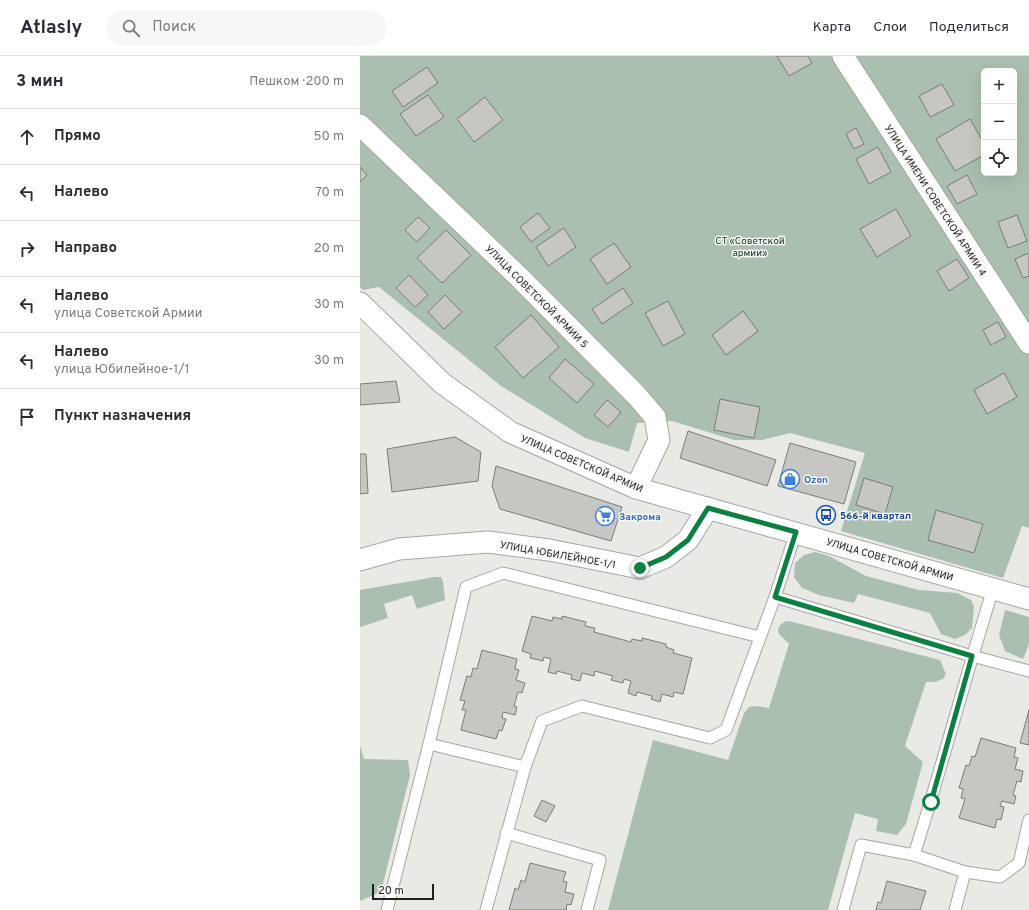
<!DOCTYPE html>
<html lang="ru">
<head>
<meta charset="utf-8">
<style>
  body { margin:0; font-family:Overpass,sans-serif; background:#f7f7f7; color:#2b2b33 }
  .controls { position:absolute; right:12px; top:12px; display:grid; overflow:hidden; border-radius:6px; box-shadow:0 4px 16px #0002 }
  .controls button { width:36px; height:36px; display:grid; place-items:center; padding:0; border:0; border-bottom:1px solid #e1e1e2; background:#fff; color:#2b2b33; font:20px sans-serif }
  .scale { position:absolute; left:12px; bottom:10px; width:62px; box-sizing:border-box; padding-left:4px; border:2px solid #1f1f1e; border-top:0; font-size:11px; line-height:14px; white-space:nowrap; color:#1f1f1e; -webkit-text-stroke:3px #f7f6f3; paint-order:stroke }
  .stop { position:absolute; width:12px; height:12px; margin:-9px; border:3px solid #0b8043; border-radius:50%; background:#fff }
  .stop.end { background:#0b8043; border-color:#fff; box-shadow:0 1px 4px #0008 }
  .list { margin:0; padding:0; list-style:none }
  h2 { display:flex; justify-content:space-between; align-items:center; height:52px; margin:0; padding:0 16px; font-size:17px }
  h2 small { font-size:13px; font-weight:400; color:#7c7c81 }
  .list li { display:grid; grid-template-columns:26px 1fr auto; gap:12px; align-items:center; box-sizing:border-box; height:56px; padding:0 16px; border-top:1px solid #e1e1e2 }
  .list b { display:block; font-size:15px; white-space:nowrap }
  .list p { margin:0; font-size:13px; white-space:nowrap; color:#7c7c81 }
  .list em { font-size:13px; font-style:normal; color:#7c7c81 }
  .icon { flex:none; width:22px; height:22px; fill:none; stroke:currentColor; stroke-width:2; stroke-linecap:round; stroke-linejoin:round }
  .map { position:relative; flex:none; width:669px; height:854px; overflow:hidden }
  header { display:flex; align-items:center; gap:24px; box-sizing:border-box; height:56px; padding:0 20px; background:#fff; border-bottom:1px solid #e1e1e2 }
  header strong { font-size:19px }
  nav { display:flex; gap:22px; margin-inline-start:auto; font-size:14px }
  .search { width:280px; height:36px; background:#f7f7f7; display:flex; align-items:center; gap:10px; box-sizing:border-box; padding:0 14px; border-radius:22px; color:#7c7c81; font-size:15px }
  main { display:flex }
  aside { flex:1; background:#fff }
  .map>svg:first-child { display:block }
  .green { fill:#abbfb1; fill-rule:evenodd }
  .building { fill:#c6c6c3; stroke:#7b7b78 }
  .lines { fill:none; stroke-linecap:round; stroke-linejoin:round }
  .service-casing { stroke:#a7a6a3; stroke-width:13 }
  .minor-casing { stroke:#a7a6a3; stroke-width:23 }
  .service { stroke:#fff; stroke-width:11 }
  .minor { stroke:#fff; stroke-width:21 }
  .route { stroke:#0b8043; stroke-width:5 }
  .labels { text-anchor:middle; stroke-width:3; stroke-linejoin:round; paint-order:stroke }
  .street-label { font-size:10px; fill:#1f1f1e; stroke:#f7f6f3 }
  .park-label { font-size:10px; fill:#114226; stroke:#f7f6f3 }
  .shop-label { font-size:10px; font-weight:bold; fill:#366cbe; stroke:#f7f6f3; text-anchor:start }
  .transit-label { font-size:10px; font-weight:bold; fill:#164399; stroke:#f7f6f3; text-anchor:start }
</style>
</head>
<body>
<header>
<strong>Atlasly</strong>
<div class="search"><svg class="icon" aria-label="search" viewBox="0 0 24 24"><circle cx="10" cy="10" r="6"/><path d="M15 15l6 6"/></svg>Поиск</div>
<nav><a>Карта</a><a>Слои</a><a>Поделиться</a></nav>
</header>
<main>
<aside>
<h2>3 мин<small>Пешком · 200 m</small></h2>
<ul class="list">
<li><svg class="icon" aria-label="ahead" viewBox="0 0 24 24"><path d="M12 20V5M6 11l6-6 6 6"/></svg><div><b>Прямо</b></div><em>50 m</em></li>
<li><svg class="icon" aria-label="left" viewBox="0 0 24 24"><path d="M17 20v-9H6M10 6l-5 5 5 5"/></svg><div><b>Налево</b></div><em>70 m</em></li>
<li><svg class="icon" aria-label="right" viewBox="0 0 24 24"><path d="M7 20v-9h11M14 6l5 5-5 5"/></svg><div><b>Направо</b></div><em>20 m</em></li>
<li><svg class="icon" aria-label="left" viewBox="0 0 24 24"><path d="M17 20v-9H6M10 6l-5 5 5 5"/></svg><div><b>Налево</b><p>улица Советской Армии</p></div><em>30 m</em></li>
<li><svg class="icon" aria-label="left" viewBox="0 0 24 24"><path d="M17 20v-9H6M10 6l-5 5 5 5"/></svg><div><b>Налево</b><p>улица Юбилейное-1/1</p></div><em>30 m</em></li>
<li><svg class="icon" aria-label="arrive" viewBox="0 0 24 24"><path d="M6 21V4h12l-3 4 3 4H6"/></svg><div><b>Пункт назначения</b></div></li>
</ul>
</aside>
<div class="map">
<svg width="669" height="854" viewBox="0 0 669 854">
  <rect width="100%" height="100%" fill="#e9e9e5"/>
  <g class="green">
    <path d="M0,0h669v472l-7,-2 -19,52 -162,-47 24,-78 -75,-20 -28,7h-28l-62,-19 -35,2 -8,29 -44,-14 -84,-52 -122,-99 -16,3 -3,-3zM624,15h30v102h-30z"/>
    <path d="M455,496l14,4 37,20 53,14 38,3 14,7 3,7 -2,21 -7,7 -10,4 -14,-5 -11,-21 -72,-19 -4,9 -35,-8 -17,-7 -8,-11 1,-14 9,-8z"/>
    <path d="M75,521h6l2,5 2,18 -28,9 -5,-14 -28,9 4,14 -28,9v-37z"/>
    <path d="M645,554l24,7v27l-6,15 -18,-8 -6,-16z"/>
    <path d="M426,565l7,1 147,38 6,14 -3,5 -9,3h-8l-21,64 18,16 -17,62 -9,11 -21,-4 2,-12 -23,-6 -27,97h-220l45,-170 75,20 16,-47 5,-6 7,-1 13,2 20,-64 -10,-10 -1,-4 2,-5z"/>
    <path d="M0,690l4,13 44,1 2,15 -29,117 -21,9z"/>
  </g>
  <g class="building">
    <path d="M417,0h31l4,7 -23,13z"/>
    <path d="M67,11l11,16 -35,24 -11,-16z"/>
    <path d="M582,28l12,21 -24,12 -11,-21z"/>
    <path d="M68,39l16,22 -28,19 -16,-22z"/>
    <path d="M125,41l18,23 -29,22 -17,-23z"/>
    <path d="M610,63l14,24v12l-29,16 -19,-32z"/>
    <path d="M496,72l8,16 -10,5 -8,-15z"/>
    <path d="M518,91l13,25 -22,12 -13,-25z"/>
    <path d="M0,111l7,8 -7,7z"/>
    <path d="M607,119l10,19 -20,10 -10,-18z"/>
    <path d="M536,153l15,27 -34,21 -17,-28z"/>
    <path d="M178,157l12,15 -19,14 -11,-15z"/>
    <path d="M657,159l10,26 -19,7 -10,-26z"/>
    <path d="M58,161l12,11 -13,14 -12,-12z"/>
    <path d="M204,172l12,19 -28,19 -12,-19z"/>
    <path d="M86,174l25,25 -29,28 -25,-25z"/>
    <path d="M254,187l17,24 -24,17 -17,-25z"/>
    <path d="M669,197v23l-6,2 -8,-19z"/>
    <path d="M597,203l12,19 -20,13 -12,-20z"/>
    <path d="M49,219l19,20 -13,12 -19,-19z"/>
    <path d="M263,232l10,15 -31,21 -10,-15z"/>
    <path d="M85,239l17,17 -18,17 -16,-17z"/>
    <path d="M308,245l17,33 -22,12 -18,-33z"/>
    <path d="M383,255l15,20 -32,24 -14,-20z"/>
    <path d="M171,259l28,32 -36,31 -28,-31z"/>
    <path d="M638,266l8,15 -15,8 -8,-15z"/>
    <path d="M205,303l29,25 -17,19 -28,-25z"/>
    <path d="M644,317l13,24 -30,17 -13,-24z"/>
    <path d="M36,325l4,21 -40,3v-21z"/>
    <path d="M360,343l40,8 -6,31 -40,-8z"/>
    <path d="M247,344l14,12 -13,15 -14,-12z"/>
    <path d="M328,375l88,29 -9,26 -87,-28z"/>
    <path d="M95,381l26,15 -3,29 -86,11 -5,-43z"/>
    <path d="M430,387l66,19 -12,42 -66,-18z"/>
    <path d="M0,398h6l2,39 -8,1z"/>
    <path d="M136,410l126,41 -11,34 -111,-32 -8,-23z"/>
    <path d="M504,422l29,9 -8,27 -29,-9z"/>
    <path d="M576,454l47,14 -9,29 -46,-13z"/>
    <path d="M172,560l20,5 1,-4 9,2v-3l24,6 -1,4 10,2 -1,4 37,10 1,-3 10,2v-3l24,6v3l8,3 -1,3 19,5 -9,36 -9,-2 -1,5 -11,-3 -2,8 -9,-3 1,-3 -15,-4 -1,4 -8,-3 3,-12 -7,-2 -1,4 -12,-3 2,-4 -18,-5 -1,5 -12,-3 -2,8 -9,-2 1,-4 -15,-4 -1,3 -8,-2 3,-13 -7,-2 -1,4 -13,-3 1,-4 -9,-3z"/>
    <path d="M122,594l35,9 -2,10 4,1 -3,10 9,3 -3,10 -4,-1 -4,14 3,1 -2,8 -12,-3 -1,6 4,1 -4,12 -3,-1 -3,9 -35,-9 5,-20h-4l3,-9 -5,-1 7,-24 4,1 2,-9 4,1z"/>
    <path d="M669,654v35l-9,-2z"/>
    <path d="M621,682l35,10 -2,9 4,1 -3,11 8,2 -2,11 -4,-1 -4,14 3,1 -2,8 -12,-3 -2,5 4,1 -3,13 -4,-1 -2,9 -36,-10 6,-19 -4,-1 2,-9 -4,-1 7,-23 3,1 3,-10 3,1z"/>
    <path d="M182,744l13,6 -9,16 -12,-6z"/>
    <path d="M170,807l36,9 -3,9 4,1 -2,10 9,2 -3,11 -4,-1 -1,6h-57l6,-22 3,2 3,-10 4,2z"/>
    <path d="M527,825l39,10 -6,19h-44l2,-8 3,1z"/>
  </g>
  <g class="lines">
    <defs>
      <g id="service">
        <path d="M415,541l197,59 57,15"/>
        <path d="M69,688l96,23"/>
        <path d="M146,777l94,27 -13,50"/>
        <path d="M554,799l51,17 35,5 19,-14 10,-43"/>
        <path d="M27,854l42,-166 37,-157 37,-14 257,64"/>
        <path d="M126,854l39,-143 17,-46 40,-15 128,32 16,-8 49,-133 21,-65"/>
        <path d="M483,854l18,-65 53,10c28,-88 51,-177 79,-266"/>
        <path d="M595,854l10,-38"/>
      </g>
      <g id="minor">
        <path d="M483,0l186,287"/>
        <path d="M0,69l159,152 118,119 18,21 4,23 -23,48"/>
        <path d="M0,247l82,80 68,49 126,56 393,111"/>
        <path d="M0,504l39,-11 89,-7 61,8 91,18 26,-11 22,-17 20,-32"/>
      </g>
    </defs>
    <use href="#service" class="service-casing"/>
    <use href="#minor" class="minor-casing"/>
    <use href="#service" class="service"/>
    <use href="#minor" class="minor"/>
  </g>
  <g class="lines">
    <path class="route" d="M280,512l26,-11 22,-17 20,-32 88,24 -21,65 197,59 -41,146"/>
  </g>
  <defs>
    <symbol id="shop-ring" viewBox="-11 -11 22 22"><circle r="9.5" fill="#f7f6f3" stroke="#3f7fe0" stroke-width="1.5"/><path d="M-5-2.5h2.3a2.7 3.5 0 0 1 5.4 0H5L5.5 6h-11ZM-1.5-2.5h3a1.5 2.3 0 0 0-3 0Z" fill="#3f7fe0"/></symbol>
    <symbol id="bus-ring" viewBox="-11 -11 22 22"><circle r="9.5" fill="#f7f6f3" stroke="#1a4fb4" stroke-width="1.5"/><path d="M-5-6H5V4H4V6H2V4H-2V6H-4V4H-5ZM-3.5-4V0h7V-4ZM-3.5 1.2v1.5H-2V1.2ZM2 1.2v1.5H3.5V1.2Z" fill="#1a4fb4"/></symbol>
    <symbol id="supermarket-ring" viewBox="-11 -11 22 22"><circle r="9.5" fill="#f7f6f3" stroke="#3f7fe0" stroke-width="1.5"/><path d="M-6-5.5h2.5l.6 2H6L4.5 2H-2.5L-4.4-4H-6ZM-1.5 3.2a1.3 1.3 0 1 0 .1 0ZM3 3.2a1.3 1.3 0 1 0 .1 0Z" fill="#3f7fe0"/></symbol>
  </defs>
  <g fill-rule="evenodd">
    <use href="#shop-ring" x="419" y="412" width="22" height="22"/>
    <use href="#bus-ring" x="455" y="448" width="22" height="22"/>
    <use href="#supermarket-ring" x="234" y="449" width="22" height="22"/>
  </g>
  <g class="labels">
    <g class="street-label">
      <text transform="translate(576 144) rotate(57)" y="4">УЛИЦА ИМЕНИ СОВЕТСКОЙ АРМИИ 4</text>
      <text transform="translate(177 240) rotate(45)" y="4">УЛИЦА СОВЕТСКОЙ АРМИИ 5</text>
      <text transform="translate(222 407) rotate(23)" y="4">УЛИЦА СОВЕТСКОЙ АРМИИ</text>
      <text transform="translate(198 498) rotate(10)" y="4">УЛИЦА ЮБИЛЕЙНОЕ-1/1</text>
      <text transform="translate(530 503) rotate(16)" y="4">УЛИЦА СОВЕТСКОЙ АРМИИ</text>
    </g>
    <g class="park-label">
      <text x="390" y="188">СТ «Советской<tspan x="390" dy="12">армии»</tspan></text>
    </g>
    <g class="shop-label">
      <text x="444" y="427">Ozon</text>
      <text x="259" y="464">Закрома</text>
    </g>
    <g class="transit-label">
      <text x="480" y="463">566-й квартал</text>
    </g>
  </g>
</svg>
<div class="controls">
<button>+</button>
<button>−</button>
<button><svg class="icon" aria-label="locate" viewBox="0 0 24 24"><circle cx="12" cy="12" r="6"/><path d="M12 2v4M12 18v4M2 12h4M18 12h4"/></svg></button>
</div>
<div class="scale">20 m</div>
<div class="stop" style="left:571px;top:746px"></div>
<div class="stop end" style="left:280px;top:512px"></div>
</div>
</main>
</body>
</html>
